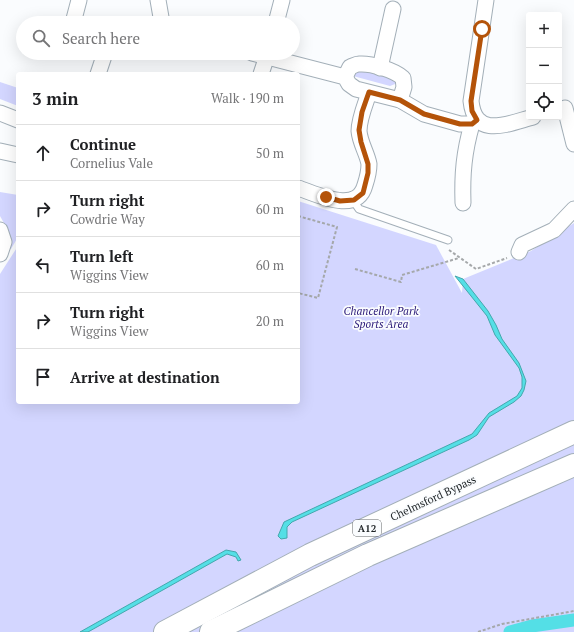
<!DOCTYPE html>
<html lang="en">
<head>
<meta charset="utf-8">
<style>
  body { margin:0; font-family:"PT Serif",serif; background:#f2f2f2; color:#202124 }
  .controls { position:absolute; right:12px; top:12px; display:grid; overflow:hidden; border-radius:4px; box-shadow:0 4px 16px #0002 }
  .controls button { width:36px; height:36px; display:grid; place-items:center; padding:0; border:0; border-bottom:1px solid #e0e0e0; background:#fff; color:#202124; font:20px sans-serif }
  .stop { position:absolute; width:12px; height:12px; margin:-9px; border:3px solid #b45309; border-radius:50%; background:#fff }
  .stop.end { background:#b45309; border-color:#fff; box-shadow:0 1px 4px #0008 }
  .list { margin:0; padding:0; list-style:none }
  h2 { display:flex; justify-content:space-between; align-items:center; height:52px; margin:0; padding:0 16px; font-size:17px }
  h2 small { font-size:13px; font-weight:400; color:#757577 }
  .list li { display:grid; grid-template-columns:26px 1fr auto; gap:12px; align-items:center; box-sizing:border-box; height:56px; padding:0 16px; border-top:1px solid #e0e0e0 }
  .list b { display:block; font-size:15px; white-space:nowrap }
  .list p { margin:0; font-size:13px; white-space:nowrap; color:#757577 }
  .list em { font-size:13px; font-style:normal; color:#757577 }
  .icon { flex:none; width:22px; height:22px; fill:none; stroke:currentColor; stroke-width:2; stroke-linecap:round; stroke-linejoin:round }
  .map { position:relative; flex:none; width:574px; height:632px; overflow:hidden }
  .search { position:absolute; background:#fff; box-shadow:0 4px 16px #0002; left:16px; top:16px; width:284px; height:44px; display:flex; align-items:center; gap:10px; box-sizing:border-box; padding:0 14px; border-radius:22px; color:#757577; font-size:15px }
  .panel { position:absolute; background:#fff; box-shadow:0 4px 16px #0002; left:16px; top:72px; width:284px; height:332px; border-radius:4px }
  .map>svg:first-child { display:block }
  .green { fill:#d3d6ff }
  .water { fill:#54dfe6; stroke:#44a7ac }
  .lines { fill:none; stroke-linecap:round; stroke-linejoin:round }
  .canal { stroke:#54dfe6; stroke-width:13 }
  .service-casing { stroke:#a3afb8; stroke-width:9 }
  .minor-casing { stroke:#a3afb8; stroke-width:17 }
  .trunk-casing { stroke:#a3afb8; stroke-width:24 }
  .path { stroke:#a5a8aa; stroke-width:2; stroke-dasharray:3 2; stroke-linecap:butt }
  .service { stroke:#fff; stroke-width:7 }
  .minor { stroke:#fff; stroke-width:15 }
  .trunk { stroke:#fff; stroke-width:22 }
  .route { stroke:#b45309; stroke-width:5 }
  .labels { text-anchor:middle; stroke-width:3.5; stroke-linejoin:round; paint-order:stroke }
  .shield { fill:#fafcfe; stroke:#606467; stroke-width:1 }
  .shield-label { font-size:10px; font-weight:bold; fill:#1e2326 }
  .park-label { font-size:11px; font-style:italic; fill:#2c1b79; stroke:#fafcfe }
  .street-label { font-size:11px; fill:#1e2326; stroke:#fafcfe }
</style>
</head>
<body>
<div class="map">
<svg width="574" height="632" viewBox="0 0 574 632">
  <rect width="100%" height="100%" fill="#fafcfe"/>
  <g class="green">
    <path d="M353,63l45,17 -3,4 -5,2 -37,-10z"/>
    <path d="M0,82l18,6v18l-18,-7z"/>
    <path d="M0,192l18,3v42l-7,12h-3l1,-17 -9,-16z"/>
    <path d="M298,201l138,44 26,48 1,-14 68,-28 43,-28v409h-574v-358l18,-28v156h280z"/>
  </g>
  <g class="water">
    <path d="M455,276l8,3 25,32 8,14 6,14 17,24 7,18 -2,9 -3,6 -7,6 -25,15 -12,18 -8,5 -177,82 -5,5v11l-6,1 -3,-3 6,-14 188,-88 17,-21 28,-17 5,-8v-11l-3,-9 -24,-33 -8,-19z"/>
    <path d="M226,550l10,2 5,8 -3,1 -2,-4 -9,-3 -139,78h-8z"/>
  </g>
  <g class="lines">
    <path class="canal" d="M510,632l22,-6 42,-6"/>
    <defs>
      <path id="service" d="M353,200l6,9 89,31"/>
      <g id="minor">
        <path d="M158,0l4,23"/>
        <path d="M486,0l-15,101c4,38 36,23 62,16"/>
        <path d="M76,23l-2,-4 5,-19"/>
        <path d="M276,23l6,-23"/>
        <path d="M252,53l93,24 4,7 7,5 44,11 24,14 36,10h12l5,-4"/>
        <path d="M380,68l13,-59"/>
        <path d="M98,74l7,-21"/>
        <path d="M261,74l7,-21"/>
        <path d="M345,77l5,-10c3,-1 6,-3 9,-3 12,-1 35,6 44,14l1,9 -4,13"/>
        <path d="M565,108l9,36"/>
        <path d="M0,113l18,7"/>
        <path d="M0,151l18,4"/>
        <path d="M298,188c19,6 59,27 67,-3 2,-6 4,-14 4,-21 -2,-11 -9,-21 -10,-33 0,-12 6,-26 10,-38"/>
        <path d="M463,203c-1,-29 1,-51 9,-79"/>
        <path d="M0,230l4,12 -4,12"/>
        <path d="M519,252l3,-7 32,-15 20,-21"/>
      </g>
      <g id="trunk">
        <path d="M165,632l145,-77 264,-123"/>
        <path d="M211,632l157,-77 206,-90"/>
      </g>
    </defs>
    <use href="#service" class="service-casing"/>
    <use href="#minor" class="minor-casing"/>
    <use href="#trunk" class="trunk-casing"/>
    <g class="path">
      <path d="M298,216l39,11 -19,71 -20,-5"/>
      <path d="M449,250l27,19 31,-11"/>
      <path d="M355,269l46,13 1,-7 57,-17"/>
      <path d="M478,632l24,-8 72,-13"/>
    </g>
    <use href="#service" class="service"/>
    <use href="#minor" class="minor"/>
    <use href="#trunk" class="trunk"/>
  </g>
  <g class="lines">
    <path class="route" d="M326,197l14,4 14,-1 9,-7 5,-20v-9l-7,-22 -2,-12 3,-18 7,-20 31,8 24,14 36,10h12l5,-4 -5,-9 -1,-10 11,-72"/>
  </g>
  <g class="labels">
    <rect class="shield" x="353" y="520" width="28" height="16" rx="3"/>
    <g class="shield-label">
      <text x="367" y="532">A12</text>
    </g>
    <g class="park-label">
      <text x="381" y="315">Chancellor Park<tspan x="381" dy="13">Sports Area</tspan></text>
    </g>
    <g class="street-label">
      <text transform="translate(433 498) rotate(-25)" y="4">Chelmsford Bypass</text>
    </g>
  </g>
</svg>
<div class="controls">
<button>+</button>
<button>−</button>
<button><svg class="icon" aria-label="locate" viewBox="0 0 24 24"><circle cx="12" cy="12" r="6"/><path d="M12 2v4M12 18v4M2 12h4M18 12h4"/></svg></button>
</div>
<div class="stop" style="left:482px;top:29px"></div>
<div class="stop end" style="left:326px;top:197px"></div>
<div class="search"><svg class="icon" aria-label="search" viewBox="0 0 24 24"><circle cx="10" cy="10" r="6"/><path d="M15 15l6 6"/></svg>Search here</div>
<section class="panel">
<h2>3 min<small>Walk · 190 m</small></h2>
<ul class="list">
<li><svg class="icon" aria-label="ahead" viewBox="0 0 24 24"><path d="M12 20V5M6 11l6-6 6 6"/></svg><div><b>Continue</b><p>Cornelius Vale</p></div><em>50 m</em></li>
<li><svg class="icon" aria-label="right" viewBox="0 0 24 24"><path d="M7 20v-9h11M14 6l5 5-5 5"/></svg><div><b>Turn right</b><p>Cowdrie Way</p></div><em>60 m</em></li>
<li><svg class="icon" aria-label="left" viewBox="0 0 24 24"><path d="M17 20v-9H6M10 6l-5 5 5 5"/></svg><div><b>Turn left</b><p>Wiggins View</p></div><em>60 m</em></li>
<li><svg class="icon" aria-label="right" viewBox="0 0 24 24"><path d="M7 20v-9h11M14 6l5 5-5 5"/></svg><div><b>Turn right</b><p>Wiggins View</p></div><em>20 m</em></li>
<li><svg class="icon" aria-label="arrive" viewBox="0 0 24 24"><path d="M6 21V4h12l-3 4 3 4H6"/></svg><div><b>Arrive at destination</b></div></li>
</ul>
</section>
</div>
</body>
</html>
